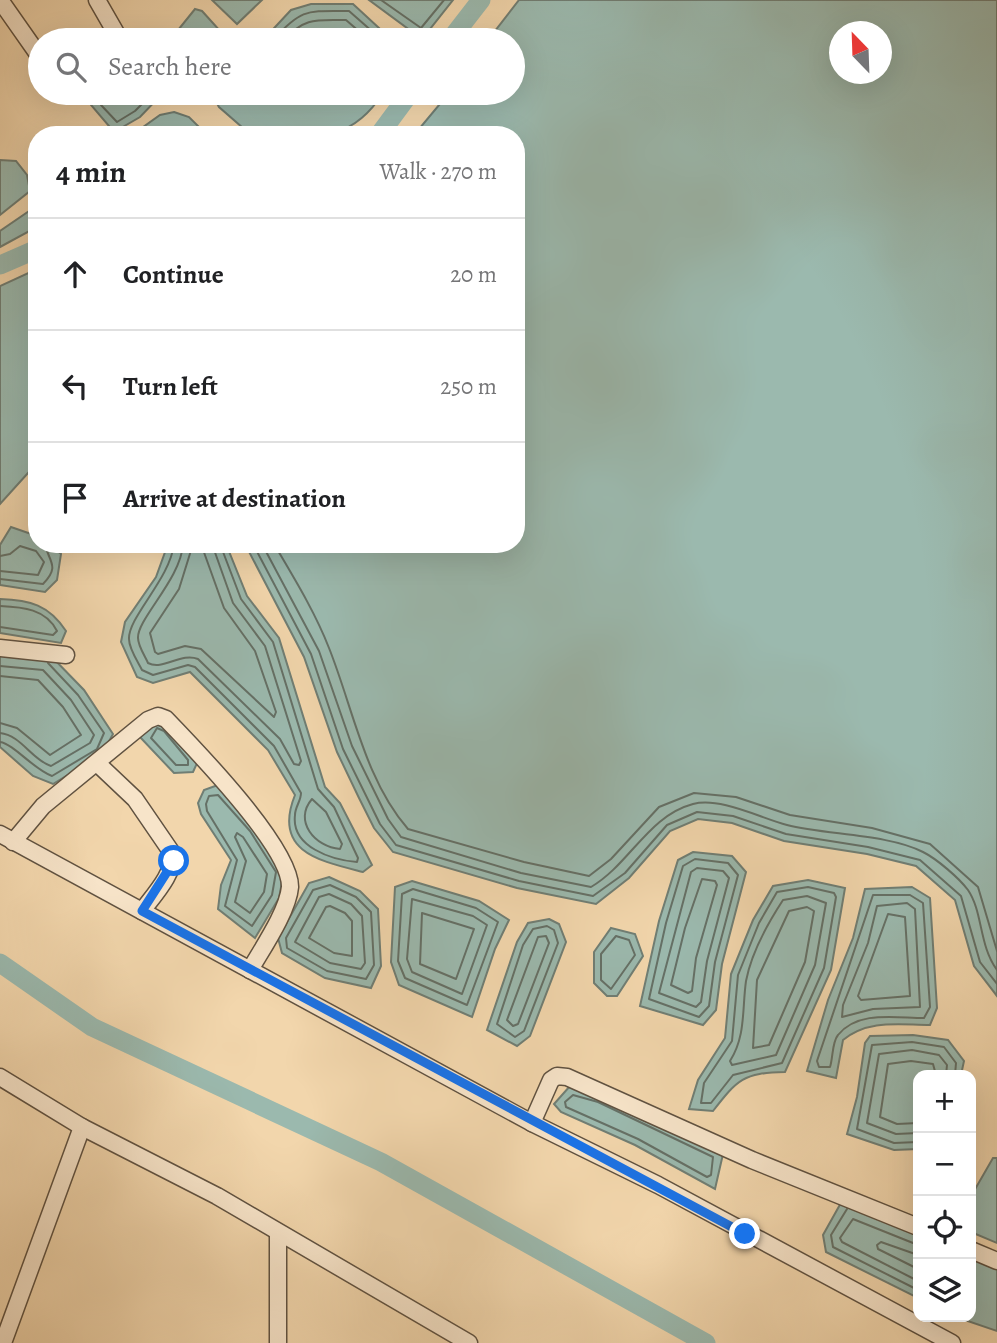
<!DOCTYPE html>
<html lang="en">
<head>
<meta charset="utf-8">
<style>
  body { margin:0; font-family:Alegreya,serif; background:#f2f2f2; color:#202124 }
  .controls { position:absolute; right:21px; bottom:21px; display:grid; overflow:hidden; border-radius:14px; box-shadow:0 7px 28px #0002 }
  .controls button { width:63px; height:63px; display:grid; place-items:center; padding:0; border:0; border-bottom:2px solid #e0e0e0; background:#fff; color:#202124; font:35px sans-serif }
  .compass { position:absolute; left:829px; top:21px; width:63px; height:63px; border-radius:50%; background:#fff; box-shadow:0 7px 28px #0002; rotate:337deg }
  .stop { position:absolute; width:21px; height:21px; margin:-16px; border:5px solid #1a73e8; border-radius:50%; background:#fff }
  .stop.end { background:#1a73e8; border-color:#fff; box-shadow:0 2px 7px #0008 }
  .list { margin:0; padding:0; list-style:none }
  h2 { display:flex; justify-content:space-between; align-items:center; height:91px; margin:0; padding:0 28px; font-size:30px }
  h2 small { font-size:23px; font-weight:400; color:#757577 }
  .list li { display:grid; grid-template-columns:46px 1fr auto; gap:21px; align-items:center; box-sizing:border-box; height:112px; padding:0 28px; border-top:2px solid #e0e0e0 }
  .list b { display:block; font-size:26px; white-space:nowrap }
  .list em { font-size:23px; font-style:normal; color:#757577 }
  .icon { flex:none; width:38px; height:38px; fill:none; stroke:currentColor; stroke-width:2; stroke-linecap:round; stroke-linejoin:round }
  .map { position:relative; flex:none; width:997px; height:1343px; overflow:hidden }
  .search { position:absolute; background:#fff; box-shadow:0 7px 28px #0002; left:28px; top:28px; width:497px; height:77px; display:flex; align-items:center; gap:18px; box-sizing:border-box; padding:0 24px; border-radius:38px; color:#757577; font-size:26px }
  .panel { position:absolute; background:#fff; box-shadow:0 7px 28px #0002; left:28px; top:126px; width:497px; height:427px; border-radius:28px }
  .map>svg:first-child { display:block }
  .water { fill:#9bb9ae; stroke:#707e74; stroke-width:2; fill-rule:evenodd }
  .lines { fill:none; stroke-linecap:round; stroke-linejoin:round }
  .shore { stroke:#657066; stroke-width:2 }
  .canal { stroke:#9bb9ae; stroke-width:19 }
  .minor-casing { stroke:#605241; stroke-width:19 }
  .minor { stroke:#f7e4c9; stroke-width:16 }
  .route { stroke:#1a73e8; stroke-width:9 }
</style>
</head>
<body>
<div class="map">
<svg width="997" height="1343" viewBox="0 0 997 1343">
  <rect width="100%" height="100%" fill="#f2d6ac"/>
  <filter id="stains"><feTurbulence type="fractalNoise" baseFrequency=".00286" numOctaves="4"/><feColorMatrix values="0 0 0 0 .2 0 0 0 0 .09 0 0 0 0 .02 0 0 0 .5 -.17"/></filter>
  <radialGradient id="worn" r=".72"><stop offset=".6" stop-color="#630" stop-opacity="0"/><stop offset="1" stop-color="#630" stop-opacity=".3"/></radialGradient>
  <g class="water">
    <path d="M212,0h50l-25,24z"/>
    <path d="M369,0h84l-31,39z"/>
    <path d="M519,0h478v996l-23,-30 -19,-66 -39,-34 -49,-12 -83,-13 -52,-18 -34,-4 -28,12 -41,47 -33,26 -79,-16 -124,-36 -19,-24 -15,-30 -22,-46 -33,-95 -59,-113h271v-409h-102l35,-42h64v-53h-25zM839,32h42v42h-42z"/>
    <path d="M311,4h42l39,36h-129l28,-30z"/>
    <path d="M195,9l7,2 20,22 -1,7h-51z"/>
    <path d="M98,93h65l-23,24 -26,15 -23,-27z"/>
    <path d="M216,93h167c-35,55 -75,42 -132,42l-32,-28 -6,-11z"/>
    <path d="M174,112l15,5 18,18h-75l28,-20z"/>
    <path d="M0,160l16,1 11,14 3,16 -30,24z"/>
    <path d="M35,207l2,20 -37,20v-16z"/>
    <path d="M37,269v194l-37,41v-218z"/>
    <path d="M11,527l26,9v8h12l12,10 -4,26 -12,12 -45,-7v-40z"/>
    <path d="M168,544h58l21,52 32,42 46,149 15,16 32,62 -9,7c-43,-11 -91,-20 -68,-77l-27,-45 -78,-78 -37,11 -16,-6 -16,-35 4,-20 31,-45z"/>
    <path d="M0,599c30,1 49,6 66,32l-5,12 -61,-10z"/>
    <path d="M0,650l50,5 34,35 29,44 -11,20 -49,30 -20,-8 -33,-29z"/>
    <path d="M156,719l42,42 -5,11 -19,1 -35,-37z"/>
    <path d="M218,785l37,42 29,44 -5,27 -24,40 -37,-29 3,-24 10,-25 -30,-46 -3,-11 6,-13z"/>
    <path d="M693,852l39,4 14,16 -24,92 -6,46 -13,15 -63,-19 19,-85 19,-61z"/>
    <path d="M329,877l31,14 18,18 3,57 -10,22 -46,-10 -43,-25 -4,-15 31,-55z"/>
    <path d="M808,880l37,8 -14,82 -46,102c-42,1 -47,7 -72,39l-24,-2 9,-29 27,-42 6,-64 22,-54 20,-34z"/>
    <path d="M412,881l67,20 30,19 -14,29 -23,68 -73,-32 -8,-23 4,-75z"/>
    <path d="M912,887l18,11 7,110 -7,17c-31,0 -61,-6 -87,15l-7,38 -29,-7 21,-71 25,-62 12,-49z"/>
    <path d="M549,919l10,5 7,18 -36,94 -13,10 -30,-16 30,-88 11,-19z"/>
    <path d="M611,928l24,6 8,22 -26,40h-10l-13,-13v-31z"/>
    <path d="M913,1035l35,5 16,21 -3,14h-43v74l-24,1 -47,-16 10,-37 8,-54 5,-7z"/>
    <path d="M570,1086l153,68 -8,35 -80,-44 -74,-33 -7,-8z"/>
    <path d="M993,1158h4v85l-26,-11 3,-41z"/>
    <path d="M842,1201l76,30v67l-92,-46 -3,-17z"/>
    <path d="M971,1257l26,5v69l-41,-14h15z"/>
  </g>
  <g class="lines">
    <g class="shore">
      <path d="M381,0l40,28 23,-28"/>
      <path d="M273,40c29,-32 34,-29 76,-29l33,29"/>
      <path d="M284,40c21,-23 32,-20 62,-20l23,20"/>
      <path d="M104,93l-3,12 16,17 18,-11 18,-18"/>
      <path d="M174,544c-4,35 -46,73 -45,95 0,10 9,23 13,31l11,5 35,-10 7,2 79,79 27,47c0,8 -6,14 -6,22 -4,32 37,45 62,47l1,-4 -24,-51 -16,-18 -45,-147 -32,-43 -21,-55"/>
      <path d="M183,544c-2,35 -46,75 -45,94 0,8 7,18 10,25 15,8 33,-11 50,-4l82,80 14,25 5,1 2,-4 -36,-115 -32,-43 -21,-59"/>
      <path d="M193,544l-14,45 -29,44 5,19 3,2 27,-8 16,3 73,68 2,-5 -21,-61 -31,-43 -23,-64"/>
      <path d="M253,544l58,110 32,95 37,75 16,21 123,36 74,15 32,-23 42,-48 30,-13 36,4 53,18 82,13 52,13 41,36 19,66 17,22"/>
      <path d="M262,544l57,107 33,95 36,73 13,18 120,36 70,14c39,-23 57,-71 102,-83 28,-7 67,14 94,21 39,10 101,9 136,27 14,7 36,26 45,38 15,22 11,56 29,80"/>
      <path d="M274,544c20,34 41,68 55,104 24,60 36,132 79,181l116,33 65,14 22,-17 48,-52 35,-14 42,4 54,18 82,13 58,16 48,43 19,64"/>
      <path d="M0,556l10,-2 10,-8 16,5 8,11 -6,13 -38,-4"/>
      <path d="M0,579l43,5c18,-18 5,-23 2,-40"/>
      <path d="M0,606c23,1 46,3 57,25l-4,4 -53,-8"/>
      <path d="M0,666l43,4 28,30 23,35 -4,8 -39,23c-19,-6 -30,-31 -51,-33"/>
      <path d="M0,676l38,4 25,27 18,28 -31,20 -33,-27 -17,-5"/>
      <path d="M157,728l7,3 24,29v5h-12l-25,-27z"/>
      <path d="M0,742c14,2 33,27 52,34l45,-27 7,-16 -26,-38 -30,-32"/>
      <path d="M218,795l32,36 26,41 -4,23 -20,31 -27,-20 12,-46 -30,-49 -1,-7 3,-8z"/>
      <path d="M312,799l14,13 16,32 -2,5c-25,-2 -47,-28 -28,-50z"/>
      <path d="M237,833l6,4 24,37 -3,18 -14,21 -15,-11 11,-41 -11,-24z"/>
      <path d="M695,859l33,4 10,12 -23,87 -6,44 -10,11 -50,-18 17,-76 17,-57z"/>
      <path d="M697,868l26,3 6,7 -22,83 -6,41 -5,5 -37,-14 32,-121z"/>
      <path d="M702,879l13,2 2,4 -21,73 -4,33 -4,2 -17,-8 14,-57z"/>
      <path d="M330,885l26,12 15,15 3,53 -8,14 -39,-8 -40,-23 -1,-10 27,-48z"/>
      <path d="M808,887l26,6 2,4 -12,71 -42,95 -49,12 -22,28h-10l3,-20 28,-42 6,-66 21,-52 18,-31z"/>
      <path d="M413,889l63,19 22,14 -31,83 -62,-27 -7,-17 4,-67z"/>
      <path d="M329,894l22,10 11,12 3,47 -4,6 -31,-6 -35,-21 24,-45z"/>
      <path d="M873,895h37l13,8 7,104 -6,11c-28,0 -66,-8 -86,17 -6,7 -5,23 -8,32h-11l-2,-6z"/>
      <path d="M807,896l19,7 -11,62 -39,90 -44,10 -2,-4c16,-25 12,-52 16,-80 5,-27 22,-58 37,-81z"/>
      <path d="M412,899l61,17 14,9 -25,69 -50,-22 -5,-13z"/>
      <path d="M907,903l8,6 5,98 -47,2 -31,8 1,-12 25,-62 9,-37z"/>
      <path d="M330,906l15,7 7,8v35l-18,-3 -25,-15 17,-31z"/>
      <path d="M807,907l7,4 -9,51 -36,83 -16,3 4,-68 32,-69z"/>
      <path d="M422,913l52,16 -18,50 -36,-15z"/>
      <path d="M888,914l17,3 5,79 -49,4 -3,-4z"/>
      <path d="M547,926l7,4 4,13 -34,88 -9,6 -18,-13 26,-79 10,-16z"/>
      <path d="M546,936l3,7 -31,81 -5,2 -6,-6 31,-83z"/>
      <path d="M616,936l13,4 6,15 -24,34 -10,-9v-26z"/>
      <path d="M573,1095l25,7 115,55 -2,18 -4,2 -69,-38 -72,-32 -1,-5z"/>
      <path d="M918,1123l-21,1 -17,-7 8,-53 23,-3 22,3 3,11"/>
      <path d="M918,1133l-22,1 -29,-11 12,-69 33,-4 27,5 8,10 -1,10"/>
      <path d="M918,1142l-24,1 -37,-14 15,-84 40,-3 32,5 12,16 -1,12"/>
      <path d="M847,1209l-16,26 2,12 85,43"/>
      <path d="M918,1245l-65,-26 -13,19 2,4 76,39"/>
      <path d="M918,1255l-37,-13 -4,3 1,4 40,20"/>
    </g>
    <g class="canal">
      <path d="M450,40l31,-40"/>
      <path d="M379,135l31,-42"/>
      <path d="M0,265l37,-16"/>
      <path d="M0,963l92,64 289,135 325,181"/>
    </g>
    <defs>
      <g id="minor">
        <path d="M0,0l40,57"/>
        <path d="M97,0l23,40"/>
        <path d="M65,93l2,2"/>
        <path d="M0,648l66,7"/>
        <path d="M98,764l37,35 37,54c4,19 -19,43 -30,58"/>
        <path d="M0,834l532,289 126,62 294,158"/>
        <path d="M13,842l30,-36 105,-86 10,-4 8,3c28,29 125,129 124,168 -2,24 -28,62 -40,83"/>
        <path d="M0,1077l82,50 135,69 252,147"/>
        <path d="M532,1123l19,-43 6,-4 10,1 185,83 166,67"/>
        <path d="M971,1250l26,11"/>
        <path d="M3,1343l79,-216"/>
        <path d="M278,1343v-109"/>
      </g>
    </defs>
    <use href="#minor" class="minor-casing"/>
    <use href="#minor" class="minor"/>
  </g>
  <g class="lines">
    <path class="route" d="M174,861l-32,50 603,323"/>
  </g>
  <rect width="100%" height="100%" filter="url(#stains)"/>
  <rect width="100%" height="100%" fill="url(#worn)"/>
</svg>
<div class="controls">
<button>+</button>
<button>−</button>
<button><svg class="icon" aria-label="locate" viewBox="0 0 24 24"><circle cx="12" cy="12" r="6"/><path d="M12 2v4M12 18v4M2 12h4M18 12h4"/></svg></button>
<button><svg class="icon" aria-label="layers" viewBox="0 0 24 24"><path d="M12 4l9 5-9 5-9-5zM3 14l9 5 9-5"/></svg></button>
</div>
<svg class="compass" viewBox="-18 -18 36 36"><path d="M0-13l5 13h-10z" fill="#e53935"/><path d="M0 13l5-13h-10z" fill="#757577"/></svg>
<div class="stop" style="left:174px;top:861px"></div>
<div class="stop end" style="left:745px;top:1234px"></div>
<div class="search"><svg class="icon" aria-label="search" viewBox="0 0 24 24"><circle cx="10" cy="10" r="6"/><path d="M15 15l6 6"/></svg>Search here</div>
<section class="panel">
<h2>4 min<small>Walk · 270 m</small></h2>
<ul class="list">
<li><svg class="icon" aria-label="ahead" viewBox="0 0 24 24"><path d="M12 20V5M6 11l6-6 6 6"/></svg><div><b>Continue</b></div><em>20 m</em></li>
<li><svg class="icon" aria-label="left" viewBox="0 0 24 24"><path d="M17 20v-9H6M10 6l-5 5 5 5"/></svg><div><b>Turn left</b></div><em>250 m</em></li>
<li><svg class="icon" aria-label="arrive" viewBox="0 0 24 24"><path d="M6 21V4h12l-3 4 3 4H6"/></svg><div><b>Arrive at destination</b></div></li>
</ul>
</section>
</div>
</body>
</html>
